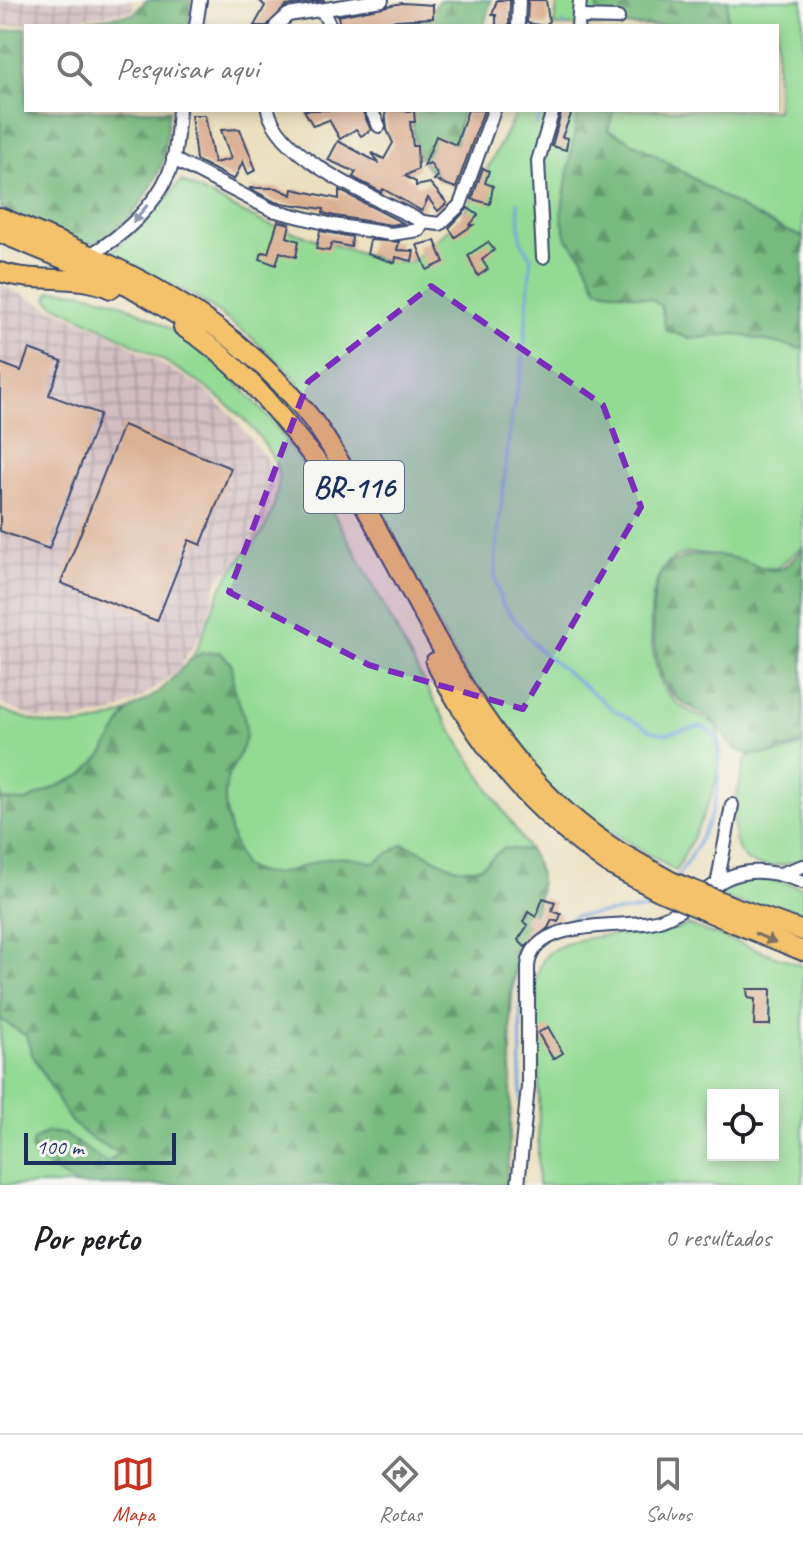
<!DOCTYPE html>
<html lang="pt">
<head>
<meta charset="utf-8">
<style>
  body { margin:0; font-family:Caveat,sans-serif; background:#f2f2f2; color:#202124 }
  .controls { position:absolute; right:24px; bottom:24px; display:grid; overflow:hidden; border-radius:0px; box-shadow:0 4px 12px #0003 }
  .controls button { width:72px; height:72px; display:grid; place-items:center; padding:0; border:0; border-bottom:2px solid #e0e0e0; background:#fff; color:#202124; font:40px sans-serif }
  .scale { position:absolute; left:24px; bottom:20px; width:152px; box-sizing:border-box; padding-left:8px; border:4px solid #1b2f5e; border-top:0; font-size:22px; line-height:28px; white-space:nowrap; color:#1b2f5e; -webkit-text-stroke:6px #f6f6f2; paint-order:stroke }
  .list { margin:0; padding:0; list-style:none }
  h2 { display:flex; justify-content:space-between; align-items:center; height:104px; margin:0; padding:0 32px; font-size:34px }
  h2 small { font-size:26px; font-weight:400; color:#757577 }
  .icon { flex:none; width:44px; height:44px; fill:none; stroke:currentColor; stroke-width:2; stroke-linecap:round; stroke-linejoin:round }
  .map { position:relative; flex:none; width:803px; height:1185px; overflow:hidden }
  .search { position:absolute; background:#fff; box-shadow:0 4px 12px #0003; left:24px; right:24px; top:24px; height:88px; display:flex; align-items:center; gap:20px; box-sizing:border-box; padding:0 28px; border-radius:0px; color:#757577; font-size:30px }
  .sheet { height:248px; background:#fff }
  nav { display:flex; justify-content:space-around; align-items:center; box-sizing:border-box; height:112px; border-top:2px solid #e0e0e0; background:#fff; font-size:22px; color:#757577 }
  nav a { display:grid; justify-items:center; gap:4px }
  nav .on { color:#c8321e }
  .map>svg:first-child { display:block }
  .industrial { fill:url(#industrial-grid) }
  .green { fill:#93da93; stroke:#578478; stroke-width:2; fill-rule:evenodd }
  .forest { fill:url(#forest-firs); stroke:#48746e; stroke-width:2 }
  .lines { fill:none; stroke-linecap:round; stroke-linejoin:round }
  .stream { stroke:#75a4de; stroke-width:3 }
  .building { fill:#dbb194 }
  .minor-casing { stroke:#3a4a6d; stroke-width:16 }
  .highway-casing { stroke:#3a4a6d; stroke-width:22 }
  .minor { stroke:#fff; stroke-width:12 }
  .highway { stroke:#f3c26a; stroke-width:18 }
  .highway-bridge-casing { stroke:#3a4a6d; stroke-width:22; stroke-linecap:butt }
  .highway-bridge { stroke:#f3c26a; stroke-width:18 }
  .oneway { fill:#8d97ae }
  .oneway2 { fill:#7c7163 }
  .marked { fill:#7b2cbf; fill-opacity:0.2; stroke:#7b2cbf; stroke-width:6; stroke-dasharray:16 10; stroke-linejoin:round }
  .labels { text-anchor:middle; stroke-width:8; stroke-linejoin:round; paint-order:stroke }
  .shield { fill:#f6f6f2; stroke:#5d6b8a; stroke-width:2 }
  .shield-label { font-size:30px; font-weight:bold; fill:#1b2f5e }
</style>
</head>
<body>
<div class="map">
<svg width="803" height="1185" viewBox="0 0 803 1185">
  <defs>
    <pattern id="industrial-grid" width="8" height="8" patternUnits="userSpaceOnUse" patternTransform="scale(2)"><rect width="8" height="8" fill="#d2bec1"/><path d="M0 4h8M4 0v8" fill="none" stroke="#aa9ba0"/></pattern>
    <pattern id="forest-firs" width="22" height="20" patternUnits="userSpaceOnUse" patternTransform="scale(2)"><rect width="22" height="20" fill="#76ba7d"/><path d="M5 1l3.5 6h-7zM16 11l3.5 6h-7z" fill="#60986a"/></pattern>
  </defs>
  <rect width="100%" height="100%" fill="#f6f6f2"/>
  <filter id="ink" filterUnits="userSpaceOnUse"><feTurbulence type="fractalNoise" baseFrequency=".0125" numOctaves="2"/><feDisplacementMap in="SourceGraphic" scale="16" xChannelSelector="R" yChannelSelector="G"/><feConvolveMatrix kernelMatrix="1 2 1 2 8 2 1 2 1" color-interpolation-filters="sRGB"/></filter>
  <filter id="wash" filterUnits="userSpaceOnUse"><feTurbulence type="fractalNoise" baseFrequency=".006" numOctaves="4" result="noise"/><feDisplacementMap in="SourceGraphic" scale="32" xChannelSelector="R" yChannelSelector="G"/><feGaussianBlur stdDeviation="1.8" result="paint"/><feColorMatrix in="noise" values="0 0 0 0 0 0 0 0 0 0 0 0 0 0 0 0 0 1.4 0 .05"/><feComposite in="paint" operator="in"/></filter>
  <g filter="url(#wash)">
    <rect width="100%" height="100%" fill="#eae0bf"/>
    <g class="industrial">
      <path d="M0,0h133l1,11 -134,16z"/>
      <path d="M0,285l106,47 95,55 28,25 43,54 3,11 -11,48 -17,27 -30,29 -13,47 -25,41 -36,28 -28,15 -40,9 -39,-3 -36,-14z"/>
    </g>
    <g class="green">
      <path d="M558,0h245v546l-26,22c-26,3 -64,-22 -96,-13 -42,13 -34,110 -14,138 14,19 34,20 50,34 14,46 -21,104 -41,144l-95,-58 -41,-32 -51,-65 -154,-276 -42,-64 -42,-39 -53,-39 -88,-45 34,-29 37,-43 83,42 115,36 31,4 52,-46 56,-107h259v-84h-223z"/>
      <path d="M51,291c37,-2 72,11 104,29 144,81 204,249 282,386 29,51 64,99 95,149 22,48 -8,61 -15,104 -13,74 -4,151 -11,226h-506v-476c19,7 39,15 59,16 49,5 109,-26 134,-69 14,-25 19,-55 34,-78 22,-35 39,-36 49,-82 2,-11 4,-20 0,-30 -29,-74 -156,-129 -223,-162l-6,-6z"/>
      <path d="M803,744v115c-86,30 -74,-43 -57,-99l4,-5 33,-2z"/>
      <path d="M745,878l28,1 30,9v34l-89,-27z"/>
      <path d="M688,925l115,41v219h-265c-1,-36 2,-73 1,-110 -1,-35 -14,-82 4,-115 6,-11 24,-17 36,-20 35,-10 75,-1 109,-15zM713,1095h60v60h-60z"/>
    </g>
    <g class="forest">
      <path d="M147,0h44l-2,26h-146l90,-12z"/>
      <path d="M439,0h52l-7,26h-102l43,-6z"/>
      <path d="M597,0h131l-1,25 -129,1z"/>
      <path d="M26,28v82h143c-2,16 -3,34 -6,49 -7,29 -48,90 -82,84 -27,-5 -56,-23 -81,-34v-177z"/>
      <path d="M412,110h51l-12,51 -12,15c-25,-13 -27,-41 -27,-66z"/>
      <path d="M578,110h36l-6,20c68,31 124,81 195,107v112l-68,-15 -45,5 -24,-9 -5,-24 -10,-7 -54,-11 -14,-31 -16,-18 -6,-23z"/>
      <path d="M803,549v193c-21,10 -55,22 -74,1 -6,-6 -8,-15 -14,-20 -13,-13 -32,-16 -45,-31 -18,-21 -25,-101 -6,-123 19,-20 57,-15 81,-8 12,4 23,12 35,8 9,-3 16,-14 23,-20z"/>
      <path d="M220,652l12,12c-1,31 13,42 14,65 1,18 -11,31 -17,46 -11,26 3,66 14,90 30,19 49,3 79,-5 17,-5 35,-2 52,3l29,-19c26,6 45,30 74,24 11,-3 17,-14 26,-20l26,2c25,39 1,65 -11,103 -11,34 -7,74 -7,110 1,41 -1,81 -5,122h-430l-38,-25 -7,-11 2,-8 14,-9 17,2 43,29 12,-10 -30,-16 -19,-16 -38,-67 -6,-18 -26,-17v-228l2,9 24,1 58,-27 19,-20 25,-43 30,-18 33,-34 11,-6z"/>
    </g>
    <g class="lines">
      <g class="stream">
        <path d="M564,26v-3"/>
        <path d="M536,125l5,-15"/>
        <path d="M518,202l3,39 10,17 -8,103 -12,58 -15,134 -1,25 7,26 37,46 75,60 38,21 13,3 37,-8 14,10c10,58 -6,92 -38,140"/>
        <path d="M553,930l23,-14 70,-7 15,-12"/>
        <path d="M521,1102l-1,-135 4,-16 7,-6"/>
      </g>
    </g>
    <g id="blocks">
      <g class="building">
        <path d="M259,0h66l-39,6 -19,20h-13l11,-20z"/>
        <path d="M497,0h13l-1,26h-13v-11h-4z"/>
        <path d="M528,0h18l3,21 -4,5 -18,-3z"/>
        <path d="M402,3l31,2v13l-37,2 -21,6h-35l-2,-10z"/>
        <path d="M304,110h58l9,20 -10,6 -5,-7 -16,10 -11,-19 -16,6z"/>
        <path d="M385,110l29,1 1,11h-5l3,24h4l1,23 -13,7 11,6v4l14,-3 17,20 -9,8 -10,-13 -6,13 -39,-22 -2,3 -19,-10 -9,-5 3,-5 -28,-12 10,-19 41,22 -7,-10 12,6 9,-16 -6,-13z"/>
        <path d="M468,110h16l-28,78 -22,-8 4,-4 -8,-13 -6,3 12,-30 20,9z"/>
        <path d="M562,110l10,2 -10,25 6,1 -2,12 -14,-4z"/>
        <path d="M191,115h14l9,48 17,-4 -10,-29 19,-1 16,41 -8,4 -5,-13 -9,19 -38,-20z"/>
        <path d="M483,168l6,3 -4,12 8,3 -3,18 -18,-5z"/>
        <path d="M249,188h28l15,7 1,-6 46,10v-9l64,33 -12,2 -56,-9 -12,-3 1,-4 -49,-7z"/>
        <path d="M468,208l10,7 -8,10h3l-18,12 -6,-9z"/>
        <path d="M278,221l12,3 -3,13 12,4 -3,16 -16,-5 -4,13 -16,-6 2,-7 6,1z"/>
        <path d="M320,231l32,6 -1,10 -19,-4 -3,8 -13,-2z"/>
        <path d="M370,240l29,2 -2,8 17,1 -2,10 -16,-4 -1,6 -28,-9z"/>
        <path d="M435,241l9,21 -17,8 -10,-25z"/>
        <path d="M488,242l6,8 -12,10 6,9 -10,7 -10,-21z"/>
        <path d="M29,349l33,12 -13,34 51,19 -51,135 -49,-18v-168l21,8z"/>
        <path d="M123,425l108,43 -30,77 -12,-5 -32,81 -96,-38z"/>
        <path d="M543,898l12,4 -3,9 9,3 -3,8 -6,-2 -4,8 -23,19 -7,-7 10,-15 -5,-3 5,-10 8,5z"/>
        <path d="M747,989h24l-1,36h-16l1,-26 -7,-1z"/>
        <path d="M548,1027l15,26 -10,6 -15,-26z"/>
      </g>
    </g>
  </g>
  <g filter="url(#ink)">
    <use href="#blocks" fill-opacity="0" stroke="#3a4a6d" stroke-width="2"/>
    <g class="lines">
      <defs>
        <g id="minor">
          <path d="M323,12l7,14"/>
          <path d="M581,17l37,1"/>
          <path d="M196,26l4,-26"/>
          <path d="M276,26l12,-11 94,-15"/>
          <path d="M518,26l1,-26"/>
          <path d="M578,26l2,-26"/>
          <path d="M268,110c12,50 112,90 155,112"/>
          <path d="M371,110l8,16"/>
          <path d="M173,159l99,51 61,15 58,9 28,-4 4,-8 17,2 20,-19 34,-95"/>
          <path d="M91,254c31,-17 64,-48 78,-81 8,-19 8,-43 10,-63"/>
          <path d="M543,257l-5,-96 15,-51"/>
          <path d="M780,874l23,-8"/>
          <path d="M717,885l15,-80"/>
          <path d="M518,1185l10,-98v-121c5,-48 89,-38 123,-44 36,-6 57,-43 92,-49 21,-4 41,2 60,9"/>
        </g>
        <g id="highway">
          <path d="M0,217c120,49 222,93 307,196 23,28 39,61 57,92 72,127 126,265 254,346"/>
          <path d="M0,233l129,53 70,42"/>
          <path d="M0,272c37,12 75,1 111,17"/>
          <path d="M183,327c69,41 111,111 163,169"/>
          <path d="M435,662c47,89 92,145 175,203"/>
          <path d="M735,907l68,24"/>
          <path d="M729,921l74,30"/>
        </g>
      </defs>
      <use href="#minor" class="minor-casing"/>
      <use href="#highway" class="highway-casing"/>
      <use href="#minor" class="minor"/>
      <use href="#highway" class="highway"/>
      <defs>
        <g id="highway-bridge">
          <path d="M618,851l53,30 64,26"/>
          <path d="M610,865l51,27 68,29"/>
        </g>
      </defs>
      <use href="#highway-bridge" class="highway-bridge-casing"/>
      <use href="#highway-bridge" class="highway-bridge"/>
    </g>
    <defs><path id="oneway-solid" d="M-6-.8H1V-3.2L6.5 0L1 3.2V.8H-6Z" transform="scale(2)"/></defs>
    <use class="oneway" href="#oneway-solid" transform="translate(140 214) rotate(129)"/>
    <use class="oneway2" href="#oneway-solid" transform="translate(765 938) rotate(24)"/>
  </g>
  <path class="marked" d="M431,286l172,119 38,102 -118,202 -154,-44 -140,-73 79,-210z"/>
  <g class="labels">
    <rect class="shield" x="304" y="461" width="100" height="52" rx="6"/>
    <g class="shield-label">
      <text x="354" y="497">BR-116</text>
    </g>
  </g>
</svg>
<div class="controls">
<button><svg class="icon" aria-label="locate" viewBox="0 0 24 24"><circle cx="12" cy="12" r="6"/><path d="M12 2v4M12 18v4M2 12h4M18 12h4"/></svg></button>
</div>
<div class="scale">100 m</div>
<div class="search"><svg class="icon" aria-label="search" viewBox="0 0 24 24"><circle cx="10" cy="10" r="6"/><path d="M15 15l6 6"/></svg>Pesquisar aqui</div>
</div>
<section class="sheet">
<h2>Por perto<small>0 resultados</small></h2>
<ul class="list">
</ul>
</section>
<nav>
<a class="on"><svg class="icon" aria-label="map" viewBox="0 0 24 24"><path d="M3 6l6-2 6 2 6-2v14l-6 2-6-2-6 2zM9 4v14M15 6v14"/></svg>Mapa</a>
<a><svg class="icon" aria-label="directions" viewBox="0 0 24 24"><path d="M12 3l9 9-9 9-9-9zM9 14v-3h6M13 9l2 2-2 2"/></svg>Rotas</a>
<a><svg class="icon" aria-label="saved" viewBox="0 0 24 24"><path d="M7 4h10v16l-5-4-5 4z"/></svg>Salvos</a>
</nav>
</body>
</html>
